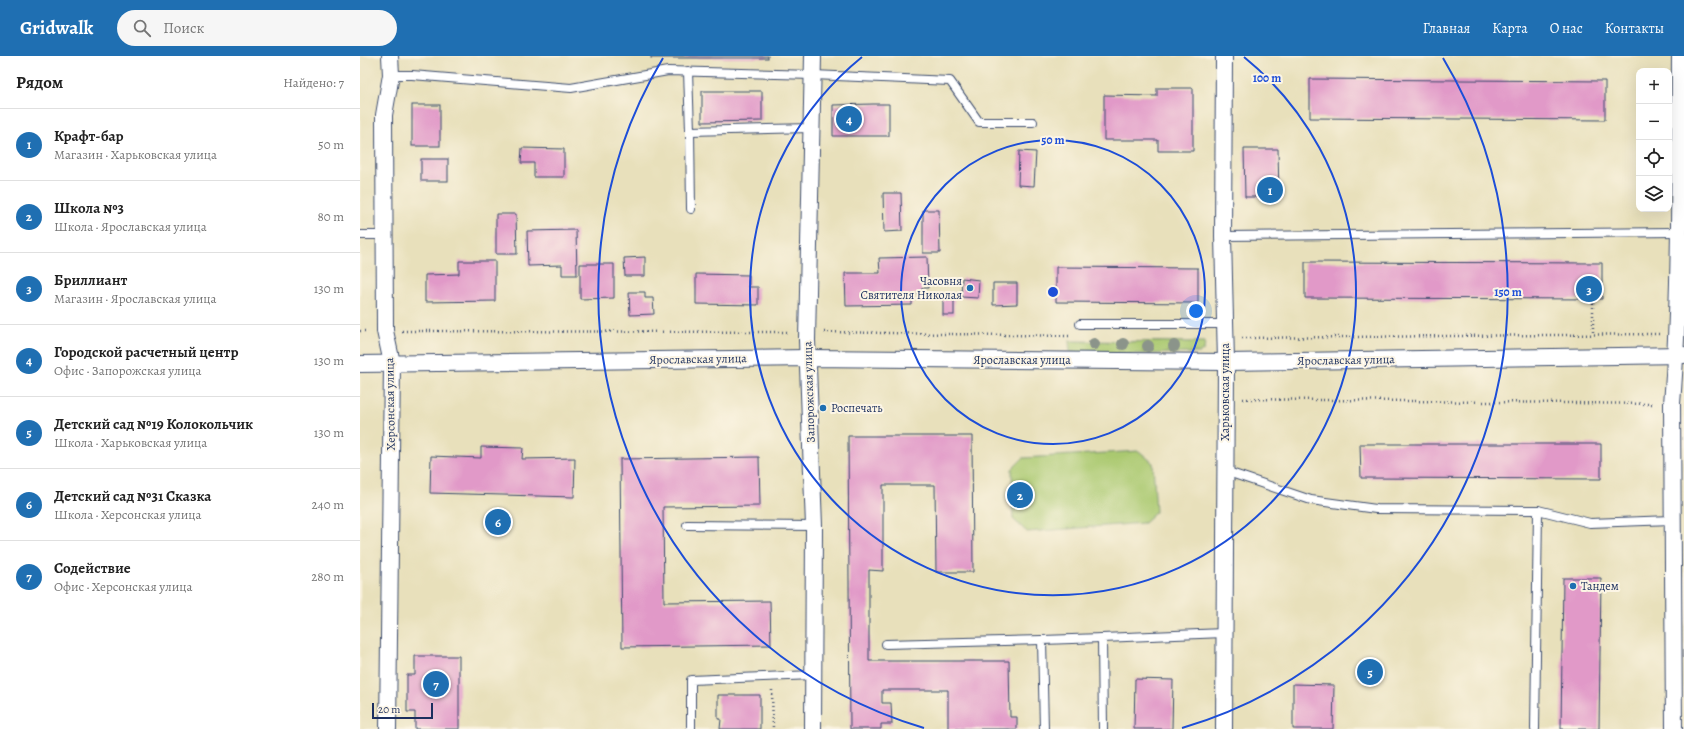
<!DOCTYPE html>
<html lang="ru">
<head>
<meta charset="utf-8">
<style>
  body { margin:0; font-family:Alegreya,serif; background:#f6f6f6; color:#222 }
  .controls { position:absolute; right:12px; top:12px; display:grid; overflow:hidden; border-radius:8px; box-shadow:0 4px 16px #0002 }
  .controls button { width:36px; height:36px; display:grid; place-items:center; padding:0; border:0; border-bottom:1px solid #e0e0e0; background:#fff; color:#222; font:20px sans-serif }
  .scale { position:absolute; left:12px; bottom:10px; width:61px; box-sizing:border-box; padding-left:4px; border:2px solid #1b2f5e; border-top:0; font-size:11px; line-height:14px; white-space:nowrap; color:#1b2f5e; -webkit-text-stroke:3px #fcf5e5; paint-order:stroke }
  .you { position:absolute; left:836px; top:255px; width:14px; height:14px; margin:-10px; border:3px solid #fff; border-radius:50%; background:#1a73e8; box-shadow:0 0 0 6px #1a73e833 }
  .badge { display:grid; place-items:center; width:26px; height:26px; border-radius:50%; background:#1f6fb2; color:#fff; font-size:13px; font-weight:700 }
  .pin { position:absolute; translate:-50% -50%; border:2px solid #fff; box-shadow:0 1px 4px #0006 }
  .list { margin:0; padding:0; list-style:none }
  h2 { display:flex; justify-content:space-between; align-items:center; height:52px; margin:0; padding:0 16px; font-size:17px }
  h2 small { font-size:13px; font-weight:400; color:#767676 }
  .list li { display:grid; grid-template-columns:26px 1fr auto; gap:12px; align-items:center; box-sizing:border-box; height:72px; padding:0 16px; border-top:1px solid #e0e0e0 }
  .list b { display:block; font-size:15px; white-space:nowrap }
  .list p { margin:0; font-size:13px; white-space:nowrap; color:#767676 }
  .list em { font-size:13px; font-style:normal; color:#767676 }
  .icon { flex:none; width:22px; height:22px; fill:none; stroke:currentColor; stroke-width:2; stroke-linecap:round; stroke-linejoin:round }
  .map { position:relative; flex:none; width:1324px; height:673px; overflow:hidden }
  header { display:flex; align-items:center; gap:24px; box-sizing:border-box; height:56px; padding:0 20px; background:#1f6fb2; color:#fff }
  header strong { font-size:19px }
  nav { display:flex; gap:22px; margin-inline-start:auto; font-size:14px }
  .search { width:280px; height:36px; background:#f6f6f6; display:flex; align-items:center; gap:10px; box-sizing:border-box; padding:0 14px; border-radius:22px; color:#767676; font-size:15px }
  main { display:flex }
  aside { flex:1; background:#fff }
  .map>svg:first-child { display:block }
  .grass { fill:url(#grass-tufts); stroke:#627c67 }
  .pitch { fill:#aac970; stroke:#627c67 }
  .building { fill:#e199c8 }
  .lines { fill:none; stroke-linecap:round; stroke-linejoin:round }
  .service-casing { stroke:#3a4a6c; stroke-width:10 }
  .minor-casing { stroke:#3a4a6c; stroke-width:18 }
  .path { stroke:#3a4a6c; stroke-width:2.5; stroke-dasharray:1 3; stroke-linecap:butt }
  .service { stroke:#fff; stroke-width:8 }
  .minor { stroke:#fff; stroke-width:16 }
  .tree { fill:#8b948a }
  .ring { fill:none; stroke:#1d4ed8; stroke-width:2 }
  .poi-dot { fill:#1f6fb2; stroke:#fcf5e5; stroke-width:1.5 }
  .labels { text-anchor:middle; stroke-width:4; stroke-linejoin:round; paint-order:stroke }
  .poi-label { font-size:12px; fill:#1b2f5e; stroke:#fcf5e5; text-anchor:start }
  .street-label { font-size:12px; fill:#1b2f5e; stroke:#fcf5e5 }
  .centre { fill:#1d4ed8; stroke:#fcf5e5; stroke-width:2 }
  .ring-label { font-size:12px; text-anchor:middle; font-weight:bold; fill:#1d4ed8; stroke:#fcf5e5; stroke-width:4; stroke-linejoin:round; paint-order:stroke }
</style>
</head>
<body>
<header>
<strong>Gridwalk</strong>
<div class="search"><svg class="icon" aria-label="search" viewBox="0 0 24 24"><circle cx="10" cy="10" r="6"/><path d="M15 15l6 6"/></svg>Поиск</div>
<nav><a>Главная</a><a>Карта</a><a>О нас</a><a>Контакты</a></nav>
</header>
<main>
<aside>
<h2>Рядом<small>Найдено: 7</small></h2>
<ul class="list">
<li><span class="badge">1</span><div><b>Крафт-бар</b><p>Магазин · Харьковская улица</p></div><em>50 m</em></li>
<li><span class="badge">2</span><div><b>Школа №3</b><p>Школа · Ярославская улица</p></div><em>80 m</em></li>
<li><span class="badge">3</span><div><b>Бриллиант</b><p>Магазин · Ярославская улица</p></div><em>130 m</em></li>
<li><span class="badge">4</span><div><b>Городской расчетный центр</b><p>Офис · Запорожская улица</p></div><em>130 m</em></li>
<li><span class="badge">5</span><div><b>Детский сад №19 Колокольчик</b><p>Школа · Харьковская улица</p></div><em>130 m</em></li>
<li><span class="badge">6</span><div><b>Детский сад №31 Сказка</b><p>Школа · Херсонская улица</p></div><em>240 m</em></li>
<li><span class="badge">7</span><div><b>Содействие</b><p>Офис · Херсонская улица</p></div><em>280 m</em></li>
</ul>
</aside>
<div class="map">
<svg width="1324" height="673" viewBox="0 0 1324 673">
  <defs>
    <pattern id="grass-tufts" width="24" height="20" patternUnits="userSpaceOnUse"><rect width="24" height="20" fill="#aac970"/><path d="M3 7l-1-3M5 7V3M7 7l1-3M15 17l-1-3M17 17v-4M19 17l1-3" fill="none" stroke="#8aa45f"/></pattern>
  </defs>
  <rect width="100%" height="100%" fill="#fcf5e5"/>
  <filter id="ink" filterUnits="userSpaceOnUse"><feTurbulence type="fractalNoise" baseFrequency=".025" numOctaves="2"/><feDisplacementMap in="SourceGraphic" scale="8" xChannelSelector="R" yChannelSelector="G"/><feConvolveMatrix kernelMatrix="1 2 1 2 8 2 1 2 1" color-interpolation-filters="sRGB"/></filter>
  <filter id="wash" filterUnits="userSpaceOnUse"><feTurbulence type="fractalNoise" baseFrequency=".012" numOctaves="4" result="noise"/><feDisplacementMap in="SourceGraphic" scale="16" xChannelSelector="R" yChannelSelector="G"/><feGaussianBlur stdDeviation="0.9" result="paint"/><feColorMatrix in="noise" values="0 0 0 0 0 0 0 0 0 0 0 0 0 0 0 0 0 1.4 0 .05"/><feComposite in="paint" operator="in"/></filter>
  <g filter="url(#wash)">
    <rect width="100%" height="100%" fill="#e8e0bb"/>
    <path class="grass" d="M709,285l136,1 -1,8 -4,3 -126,2 -4,-3z"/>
    <path class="pitch" d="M779,395l14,12 3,49 -12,11 -117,9 -14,-13 -1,-50 11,-11z"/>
    <g id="blocks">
      <g class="building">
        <rect x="291" y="0" width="117" height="2"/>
        <path d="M950,23l295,2v39l-295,-2z"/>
        <path d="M797,32h36v63h-35v-11h-54v-45l53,1z"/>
        <path d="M342,35h60v30l-60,1z"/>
        <path d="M513,48h16v32h-56v-31z"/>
        <rect x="52" y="49" width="28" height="41"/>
        <path d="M162,92l42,1v28h-30v-14h-13z"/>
        <path d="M884,93h34l1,48h-34z"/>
        <path d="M659,95l17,1 -2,34 -16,-1z"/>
        <rect x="61" y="103" width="27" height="22"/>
        <path d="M523,137h18l1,38 -18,1z"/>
        <path d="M563,154h16l1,43h-17z"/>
        <path d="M136,158h20l1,40h-21z"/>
        <path d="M216,174l1,45h-15v-10l-34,1 -1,-35z"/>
        <path d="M285,201v19h-20l-1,-18z"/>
        <path d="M567,201l1,31h-6v6h-10v11l-66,1 -1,-33h35l-1,-15z"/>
        <path d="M99,205h36v40l-70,1v-27l34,-1z"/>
        <path d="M945,206l297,1v36l-297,-1z"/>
        <path d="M220,208h34v34l-34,1z"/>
        <path d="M696,211l142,1v35l-142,-1z"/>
        <path d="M336,218l53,1v12h9v18l-62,-1z"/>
        <path d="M602,222l17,2 -1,18 -17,-1z"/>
        <path d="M633,227h24v21l-24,1z"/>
        <path d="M269,236h16v6h8l1,16 -24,1z"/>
        <rect x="583" y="242" width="11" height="17"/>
        <path d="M488,380h124l1,136h-37l-1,-87h-52v86l-14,-1v91h140l1,56h7v12h-69v-39h-66v13h9l1,21h-11v5h-31z"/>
        <path d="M1000,388h241v35l-240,-1z"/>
        <path d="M121,391l42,1 -1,11 53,-1 -1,39 -144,-4 1,-37 50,2z"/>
        <path d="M399,401l1,49 -97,1 1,95 106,-1 1,44 -149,2 -2,-188z"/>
        <path d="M1203,522h38l-2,151h-38z"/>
        <path d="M55,600h44v73h-44v-17h-8v-37h8z"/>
        <path d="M775,623l38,1 -1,49h-38z"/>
        <path d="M933,628l41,1 -1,44h-40z"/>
        <path d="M358,639h42v34h-40l1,-10h-3z"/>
      </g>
    </g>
  </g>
  <g filter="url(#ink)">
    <use href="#blocks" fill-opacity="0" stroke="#3a4a6c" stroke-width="1"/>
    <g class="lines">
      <defs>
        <g id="service">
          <path d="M328,15l2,60 122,-3"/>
          <path d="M31,19h21l159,13 97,-17 145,4 137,6 29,41h54"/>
          <path d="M330,75l1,78"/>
          <path d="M0,179h25"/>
          <path d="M863,180l456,-4"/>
          <path d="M720,268h146"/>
          <path d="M865,415l86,29 65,9 162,1 52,13 82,-3"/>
          <path d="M327,469l127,1"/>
          <path d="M526,588l156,-4"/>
          <path d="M331,673v-49l123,-5"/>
          <path d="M684,673l-2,-89 60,-2"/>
          <path d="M743,673l-1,-91 122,-5"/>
          <path d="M1175,673l3,-219"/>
        </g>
        <g id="minor">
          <path d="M453,0l-6,284 7,186 -1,203"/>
          <path d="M864,0l-1,180 3,126 -2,367"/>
          <path d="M0,308l447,-6 419,4 458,-7"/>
          <path d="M28,673l4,-366 -7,-32 -1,-216 7,-40 -1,-19"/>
          <path d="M1314,673l-2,-325c9,-116 7,-232 8,-348"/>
        </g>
      </defs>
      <use href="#service" class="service-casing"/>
      <use href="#minor" class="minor-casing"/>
      <g class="path">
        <path d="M1233,243v36"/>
        <path d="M0,275h7"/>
        <path d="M42,275l387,1"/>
        <path d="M464,276l247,4"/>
        <path d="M882,282l417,-4"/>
        <path d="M883,343l411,5"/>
        <path d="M412,634l1,39"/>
      </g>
      <use href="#service" class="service"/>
      <use href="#minor" class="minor"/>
    </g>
    <g class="tree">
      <circle cx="734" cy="288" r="6"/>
      <circle cx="763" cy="288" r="6"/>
      <circle cx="788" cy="290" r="6"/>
      <circle cx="814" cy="290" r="6"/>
    </g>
  </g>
  <g class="ring">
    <circle cx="693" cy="236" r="152"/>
    <path d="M884 1A303 303 0 1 1 502 1"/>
    <path d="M564 672A455 455 0 0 1 303 2M1083 2A455 455 0 0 1 822 672"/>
  </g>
  <g class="poi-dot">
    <circle cx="610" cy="232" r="4"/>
    <circle cx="463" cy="352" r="4"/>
    <circle cx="1213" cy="530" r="4"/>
  </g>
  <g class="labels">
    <g class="poi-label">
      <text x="602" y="229" text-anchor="end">Часовня<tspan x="602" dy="14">Святителя Николая</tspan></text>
      <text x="471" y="356">Роспечать</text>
      <text x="1221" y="534">Тандем</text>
    </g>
    <g class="street-label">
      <text transform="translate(338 303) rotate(-1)" y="4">Ярославская улица</text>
      <text x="662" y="308">Ярославская улица</text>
      <text transform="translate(986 304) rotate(-1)" y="4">Ярославская улица</text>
      <text transform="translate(449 336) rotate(-92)" y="4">Запорожская улица</text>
      <text transform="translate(865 336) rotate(-90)" y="4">Харьковская улица</text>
      <text transform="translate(30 348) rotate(-91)" y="4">Херсонская улица</text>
    </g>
  </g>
  <circle cx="693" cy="236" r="6" class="centre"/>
  <g class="ring-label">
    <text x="907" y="26">100 m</text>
    <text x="693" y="88">50 m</text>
    <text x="1148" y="240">150 m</text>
  </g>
</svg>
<div class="controls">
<button>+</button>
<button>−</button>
<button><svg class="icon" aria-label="locate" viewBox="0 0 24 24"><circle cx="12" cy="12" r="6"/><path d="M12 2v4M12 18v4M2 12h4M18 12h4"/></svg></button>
<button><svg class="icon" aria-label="layers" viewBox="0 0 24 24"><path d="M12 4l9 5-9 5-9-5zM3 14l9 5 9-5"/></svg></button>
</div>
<div class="scale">20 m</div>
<div class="you"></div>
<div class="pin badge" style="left:910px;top:134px">1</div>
<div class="pin badge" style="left:660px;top:439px">2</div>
<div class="pin badge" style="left:1229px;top:233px">3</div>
<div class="pin badge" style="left:489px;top:63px">4</div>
<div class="pin badge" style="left:1010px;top:616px">5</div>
<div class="pin badge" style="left:138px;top:466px">6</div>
<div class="pin badge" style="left:76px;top:628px">7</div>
</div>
</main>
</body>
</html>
